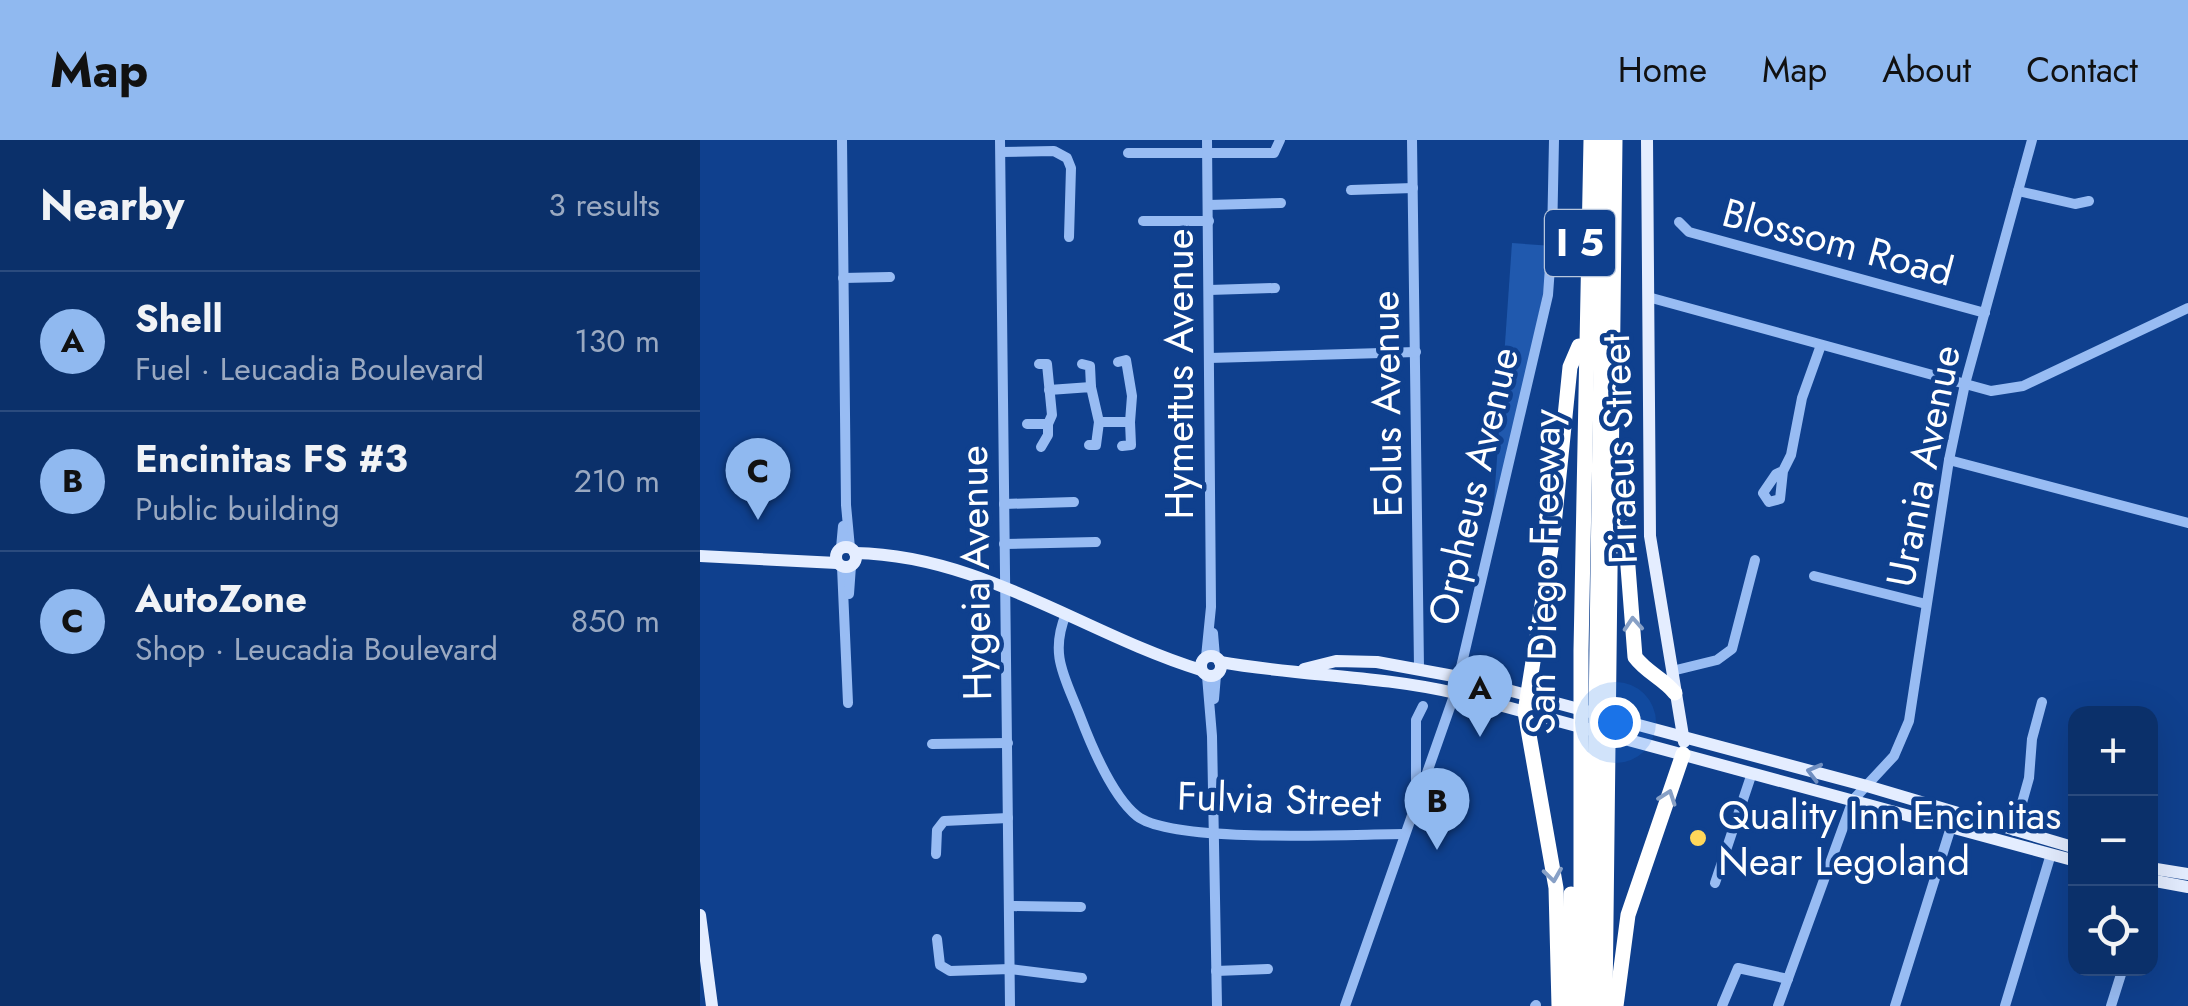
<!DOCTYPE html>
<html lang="en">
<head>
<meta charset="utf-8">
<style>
  body { margin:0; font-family:Jost,sans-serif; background:#143870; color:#f1f3f6 }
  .controls { position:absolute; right:30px; bottom:30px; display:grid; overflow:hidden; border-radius:20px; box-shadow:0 10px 40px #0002 }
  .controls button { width:90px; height:90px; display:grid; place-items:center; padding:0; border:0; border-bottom:2px solid #2b4b7e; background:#0b306a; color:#f1f3f6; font:50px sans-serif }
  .you { position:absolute; left:915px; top:582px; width:35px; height:35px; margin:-25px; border:8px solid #fff; border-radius:50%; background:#1a73e8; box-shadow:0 0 0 15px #1a73e833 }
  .badge { display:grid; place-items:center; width:65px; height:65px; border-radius:50%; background:#90b9f0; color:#111; font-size:32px; font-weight:700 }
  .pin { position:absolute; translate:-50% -82px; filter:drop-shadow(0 2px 5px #0008) }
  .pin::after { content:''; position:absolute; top:52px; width:35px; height:30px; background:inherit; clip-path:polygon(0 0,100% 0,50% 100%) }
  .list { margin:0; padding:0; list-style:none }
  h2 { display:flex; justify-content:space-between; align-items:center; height:130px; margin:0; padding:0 40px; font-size:42px }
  h2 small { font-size:32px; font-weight:400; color:#9aa9c1 }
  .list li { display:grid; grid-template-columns:65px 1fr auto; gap:30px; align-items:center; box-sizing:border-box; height:140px; padding:0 40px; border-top:2px solid #2b4b7e }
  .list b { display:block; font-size:38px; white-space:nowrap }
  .list p { margin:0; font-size:32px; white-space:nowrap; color:#9aa9c1 }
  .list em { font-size:32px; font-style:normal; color:#9aa9c1 }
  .icon { flex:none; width:55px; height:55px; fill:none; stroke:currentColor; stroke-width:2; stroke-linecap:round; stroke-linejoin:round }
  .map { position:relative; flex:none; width:1488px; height:866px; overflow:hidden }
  header { display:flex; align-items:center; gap:60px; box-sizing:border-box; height:140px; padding:0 50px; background:#90b9f0; color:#111 }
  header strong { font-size:48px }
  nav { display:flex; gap:55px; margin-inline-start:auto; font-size:35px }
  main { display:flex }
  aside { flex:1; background:#0b306a }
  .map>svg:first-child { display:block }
  .green { fill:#2059ae }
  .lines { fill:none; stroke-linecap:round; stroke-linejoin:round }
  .minor { stroke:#98bcf3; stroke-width:10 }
  .major { stroke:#e4edff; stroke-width:12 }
  .highway { stroke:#fff; stroke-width:15 }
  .oneway { stroke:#87a0c6 }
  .oneway2 { stroke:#6f8ec1 }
  .poi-dot { fill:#ffd75a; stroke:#0f408e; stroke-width:4 }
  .labels { text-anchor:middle; stroke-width:9; stroke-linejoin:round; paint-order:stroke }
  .shield { fill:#0f408e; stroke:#b7c6dd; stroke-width:2.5 }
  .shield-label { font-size:38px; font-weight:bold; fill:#fff }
  .street-label { font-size:40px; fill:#fff; stroke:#0f408e }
  .poi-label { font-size:40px; fill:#fff; stroke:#0f408e; text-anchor:start }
</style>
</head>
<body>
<header>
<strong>Map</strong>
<nav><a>Home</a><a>Map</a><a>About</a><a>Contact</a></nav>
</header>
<main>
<aside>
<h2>Nearby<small>3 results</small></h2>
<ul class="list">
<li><span class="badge">A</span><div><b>Shell</b><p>Fuel · Leucadia Boulevard</p></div><em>130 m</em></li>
<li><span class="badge">B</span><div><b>Encinitas FS #3</b><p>Public building</p></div><em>210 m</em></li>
<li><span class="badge">C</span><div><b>AutoZone</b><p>Shop · Leucadia Boulevard</p></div><em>850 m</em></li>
</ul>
</aside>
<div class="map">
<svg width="1488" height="866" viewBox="0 0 1488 866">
  <rect width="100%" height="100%" fill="#0f408e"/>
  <path class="green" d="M812,103l41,3 -62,299z"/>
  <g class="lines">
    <g class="minor">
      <path d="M142,0l4,365 4,43"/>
      <path d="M300,0l10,866"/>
      <path d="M712,0l7,528"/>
      <path d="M301,12l53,-1 13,7 4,10 -2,69"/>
      <path d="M428,13h146l6,-13"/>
      <path d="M651,50l62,-2"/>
      <path d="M1318,51l57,13 14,-3"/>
      <path d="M508,65l73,-2"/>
      <path d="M443,81h66"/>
      <path d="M979,82l10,10 296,81"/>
      <path d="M143,138l47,-1"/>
      <path d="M509,150l66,-2"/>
      <path d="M948,157l343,94 32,-5 165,-78"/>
      <path d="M509,218l207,-6"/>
      <path d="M418,222l8,-2 6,36 -2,26"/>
      <path d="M339,224h8l5,51 -4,9"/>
      <path d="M382,224l8,2 1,21"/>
      <path d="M349,250l42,-3 8,35h31l1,23 -9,1"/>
      <path d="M327,284h21v11l-7,12"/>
      <path d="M389,305h7l3,-23"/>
      <path d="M1249,320l239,63"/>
      <path d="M1083,331l-7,3 -13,19 6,9 11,-3 3,-28 8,-16 11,-57 19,-53"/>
      <path d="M304,364l70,-2"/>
      <path d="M304,404l92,-2"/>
      <path d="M141,408l2,-22"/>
      <path d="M142,427l6,136"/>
      <path d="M1114,436l112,28"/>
      <path d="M149,454l2,-28"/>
      <path d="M366,474c-17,41 -1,63 14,102 11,29 32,80 57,100 36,28 214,18 267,18"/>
      <path d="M513,493l2,24"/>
      <path d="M506,517l5,-50 -4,-467"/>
      <path d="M972,531l45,-11 15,-11 23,-89"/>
      <path d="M507,536l5,60 5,270"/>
      <path d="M514,559l2,-24"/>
      <path d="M232,604l76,-1"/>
      <path d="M716,651v-71l7,-14"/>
      <path d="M1314,691l15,-53 3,-39 10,-37"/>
      <path d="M236,714l1,-24 7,-9 64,-3"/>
      <path d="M1015,743l37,-110"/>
      <path d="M309,766l72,1"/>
      <path d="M237,799l3,26 10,6 60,-2 72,9"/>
      <path d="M516,831l52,-2"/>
      <path d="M645,866l110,-313 93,-398 4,-56 2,-99"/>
      <path d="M835,866l1,-1"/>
      <path d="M1022,866l16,-38 50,11"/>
      <path d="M1078,866l75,-206 41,-44 15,-35 40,-261 16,-76 67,-244"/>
      <path d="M1195,866l56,-179"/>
      <path d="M1305,866l46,-152"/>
      <path d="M1411,866l12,-38"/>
    </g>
    <g class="major">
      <path d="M947,0l3,396 34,206"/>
      <circle cx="146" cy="417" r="10"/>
      <path d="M155,413c127,2 229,81 346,117"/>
      <path d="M0,416l137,7"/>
      <circle cx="511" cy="526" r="10"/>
      <path d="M520,522c78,14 157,13 235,31l621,168"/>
      <path d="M604,529l32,-8 41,1 82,15 408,109 209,62"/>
      <path d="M1450,728l38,6"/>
      <path d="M1450,740l38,7"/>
      <path d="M0,775l12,91"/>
    </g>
    <g class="highway">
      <path d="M920,324l15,193c12,16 28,21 40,36"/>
      <path d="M859,866l-3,-118 -31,-176 28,-177 17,-168 9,-21"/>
      <path d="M869,866l2,-112"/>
      <path d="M881,866v-356l10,-510"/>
      <path d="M892,866l12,-866"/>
      <path d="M905,866l10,-866"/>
      <path d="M916,866l12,-91 55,-161"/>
    </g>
  </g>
  <defs><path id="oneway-chevron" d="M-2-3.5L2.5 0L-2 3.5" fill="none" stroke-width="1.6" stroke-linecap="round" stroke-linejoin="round" transform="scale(2.5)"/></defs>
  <g class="oneway">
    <use href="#oneway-chevron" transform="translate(933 484) rotate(-94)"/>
    <use href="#oneway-chevron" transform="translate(968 657) rotate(-70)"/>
    <use href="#oneway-chevron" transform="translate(853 735) rotate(82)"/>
  </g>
  <use class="oneway2" href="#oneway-chevron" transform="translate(1114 632) rotate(-165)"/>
  <circle class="poi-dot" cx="998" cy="698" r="10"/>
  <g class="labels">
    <rect class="shield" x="845" y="70" width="70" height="66" rx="8"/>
    <g class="shield-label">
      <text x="880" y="116">I 5</text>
    </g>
    <g class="street-label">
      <text transform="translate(1138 102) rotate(15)" y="14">Blossom Road</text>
      <text transform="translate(479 234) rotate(-90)" y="14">Hymettus Avenue</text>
      <text transform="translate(686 264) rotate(-91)" y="14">Eolus Avenue</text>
      <text transform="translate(919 309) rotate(-92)" y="14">Piraeus Street</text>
      <text transform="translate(1223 326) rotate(-79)" y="14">Urania Avenue</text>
      <text transform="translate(773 346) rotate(-77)" y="14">Orpheus Avenue</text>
      <text transform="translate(843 432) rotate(-89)" y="14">San Diego Freeway</text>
      <text transform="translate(275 433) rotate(-91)" y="14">Hygeia Avenue</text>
      <text transform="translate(579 659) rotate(2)" y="14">Fulvia Street</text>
    </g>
    <g class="poi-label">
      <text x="1018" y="689">Quality Inn Encinitas<tspan x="1018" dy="46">Near Legoland</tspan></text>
    </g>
  </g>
</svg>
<div class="controls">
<button>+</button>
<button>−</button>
<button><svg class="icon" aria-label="locate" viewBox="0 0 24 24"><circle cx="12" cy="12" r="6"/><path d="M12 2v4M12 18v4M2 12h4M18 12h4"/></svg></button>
</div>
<div class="you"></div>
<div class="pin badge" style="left:780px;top:597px">A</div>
<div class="pin badge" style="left:737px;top:710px">B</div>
<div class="pin badge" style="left:58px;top:380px">C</div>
</div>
</main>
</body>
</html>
